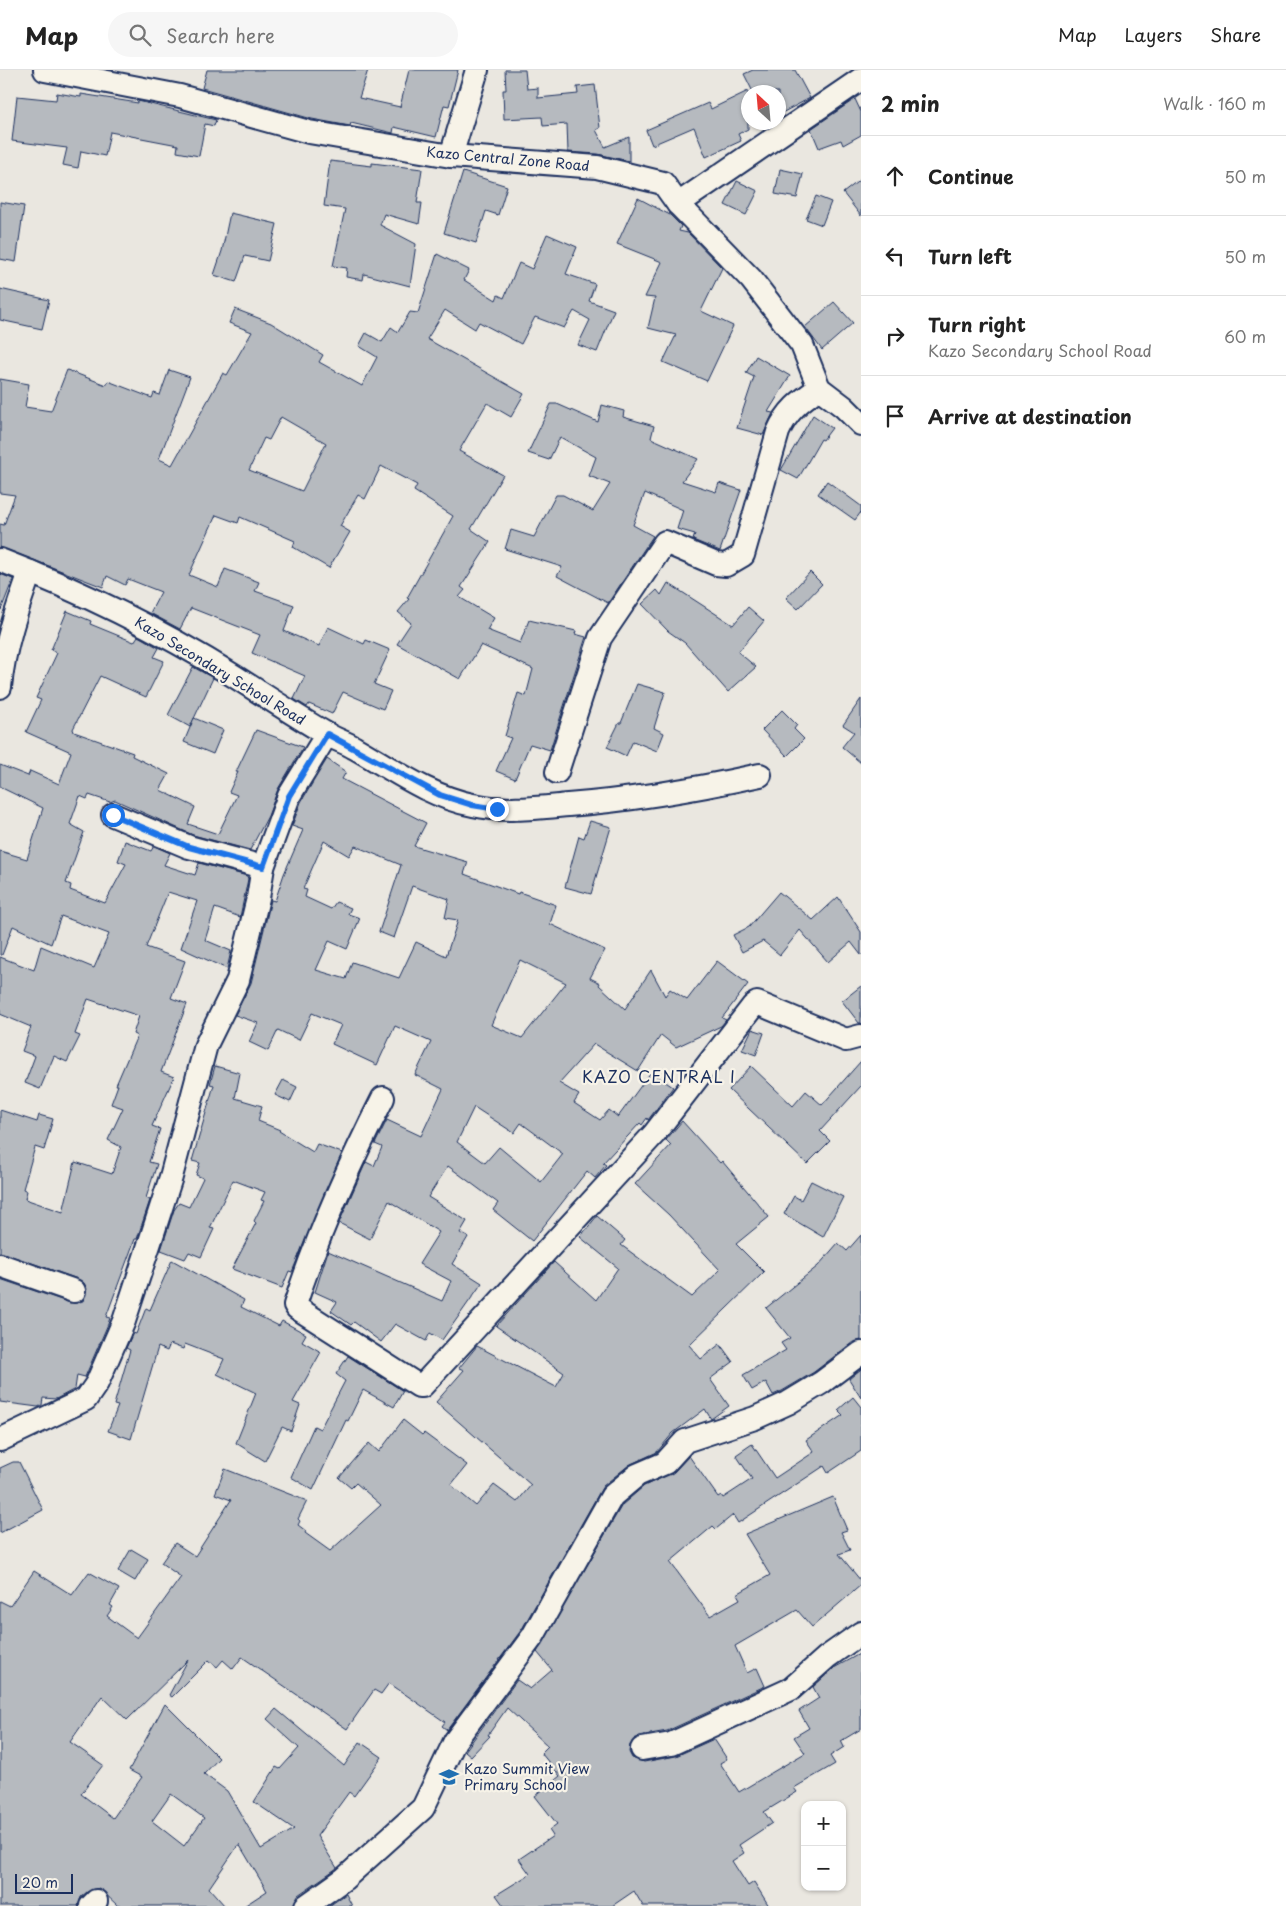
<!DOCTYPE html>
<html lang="en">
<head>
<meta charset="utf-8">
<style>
  body { margin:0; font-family:"Playpen Sans",sans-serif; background:#f6f6f6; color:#222 }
  .controls { position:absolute; right:15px; bottom:15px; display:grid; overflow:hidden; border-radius:10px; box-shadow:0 1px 4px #0004 }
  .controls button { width:45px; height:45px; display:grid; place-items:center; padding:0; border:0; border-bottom:1px solid #e0e0e0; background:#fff; color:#222; font:25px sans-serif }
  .compass { position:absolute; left:741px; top:15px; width:45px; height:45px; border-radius:50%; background:#fff; box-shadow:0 1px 4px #0004; rotate:334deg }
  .scale { position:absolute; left:15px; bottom:12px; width:58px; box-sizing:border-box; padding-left:5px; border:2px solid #1b2f5e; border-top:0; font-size:14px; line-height:18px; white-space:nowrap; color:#1b2f5e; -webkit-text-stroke:4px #f7f3e8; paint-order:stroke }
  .stop { position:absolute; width:15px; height:15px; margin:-11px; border:4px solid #1a73e8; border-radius:50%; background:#fff }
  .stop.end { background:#1a73e8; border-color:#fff; box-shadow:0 1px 5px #0008 }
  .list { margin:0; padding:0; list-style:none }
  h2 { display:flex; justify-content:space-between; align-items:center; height:65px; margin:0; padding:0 20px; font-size:21px }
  h2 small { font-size:16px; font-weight:400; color:#767676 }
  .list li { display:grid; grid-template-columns:32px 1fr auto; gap:15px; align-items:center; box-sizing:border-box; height:80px; padding:0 20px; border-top:1px solid #e0e0e0 }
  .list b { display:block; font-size:19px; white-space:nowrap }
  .list p { margin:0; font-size:16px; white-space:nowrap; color:#767676 }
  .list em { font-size:16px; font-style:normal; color:#767676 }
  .icon { flex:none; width:28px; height:28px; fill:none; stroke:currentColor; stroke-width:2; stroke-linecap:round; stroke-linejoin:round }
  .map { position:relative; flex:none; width:861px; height:1836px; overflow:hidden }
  header { display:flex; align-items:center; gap:30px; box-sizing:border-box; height:70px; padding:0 25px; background:#fff; border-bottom:1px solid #e0e0e0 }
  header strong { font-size:24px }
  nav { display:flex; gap:28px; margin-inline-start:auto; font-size:18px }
  .search { width:350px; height:45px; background:#f6f6f6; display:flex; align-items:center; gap:12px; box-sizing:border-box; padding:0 18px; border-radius:28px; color:#767676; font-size:19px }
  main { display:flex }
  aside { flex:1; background:#fff }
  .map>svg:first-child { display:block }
  .building { fill:#b6babf; stroke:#1b2f5e; fill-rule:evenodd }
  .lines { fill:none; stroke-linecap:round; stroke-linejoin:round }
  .street-casing { stroke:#1b2f5e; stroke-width:26 }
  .street { stroke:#f7f3e8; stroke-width:22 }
  .route { stroke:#1a73e8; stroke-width:6 }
  .labels { text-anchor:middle; stroke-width:4.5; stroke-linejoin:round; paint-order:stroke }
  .street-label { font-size:14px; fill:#1b2f5e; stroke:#f7f3e8 }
  .poi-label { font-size:14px; fill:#1b2f5e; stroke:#f7f3e8; text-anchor:start }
  .quarter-label { font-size:16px; letter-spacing:1px; fill:#1b2f5e; stroke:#f7f3e8 }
</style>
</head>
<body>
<header>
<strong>Map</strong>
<div class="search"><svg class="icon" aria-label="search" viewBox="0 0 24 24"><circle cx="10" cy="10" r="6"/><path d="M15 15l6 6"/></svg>Search here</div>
<nav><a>Map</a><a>Layers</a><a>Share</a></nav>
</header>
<main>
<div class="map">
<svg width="861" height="1836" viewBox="0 0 861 1836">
  <rect width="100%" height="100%" fill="#eae7e0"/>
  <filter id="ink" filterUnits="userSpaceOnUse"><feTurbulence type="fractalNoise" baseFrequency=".02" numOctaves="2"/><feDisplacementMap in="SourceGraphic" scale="10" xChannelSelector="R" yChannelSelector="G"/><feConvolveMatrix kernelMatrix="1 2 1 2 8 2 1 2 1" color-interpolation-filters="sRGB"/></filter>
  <g filter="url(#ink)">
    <g class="building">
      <path d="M207,0h161l-9,28 41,9 9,-37h49l-9,36 -5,-1 -8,32 -42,-10 -1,6 -42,-10 -1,3 -38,-7 -110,-31z"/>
      <path d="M505,0h20l2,19 11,-1v10l40,-4 -1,-7 18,-2 5,43 -4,2 9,17 24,-10v24l-31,-7 -30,-2 -1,-28 -24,2 -1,-9 -38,2 -1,-29h3z"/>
      <path d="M753,0h42l15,28 -32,17v-23h-25l-9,-18z"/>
      <path d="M748,21v38l-10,5 3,7 -35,16 -12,-30 -42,18 -6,-15 62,-27 3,6z"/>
      <path d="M57,23l24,4v-3l57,9v-2l78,19 -2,6 -9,-2 -6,32 -22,-4 1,-7 -68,-13 -5,24 -24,-5 -3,17 -15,-3 4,-17 -55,-7 5,-45 39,4z"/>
      <path d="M855,29l6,13v23l-18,10 -2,-5 -22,8 -8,-19z"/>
      <path d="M330,91l42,5v-3l50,6 -5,34h5l-3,21 -35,-10 -4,11 36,19 -6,42 -46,-12 -1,6 -17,-3 1,-9 -14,-2 12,-57 -21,-3z"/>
      <path d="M780,99l23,5 -6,24 -22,-4z"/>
      <path d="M463,102l44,14 -9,29 -12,-4 -10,32 -32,-10z"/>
      <path d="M861,109v37l-18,-23z"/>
      <path d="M737,111l21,10 -12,24 -21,-10z"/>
      <path d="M816,126l15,6 -9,23 -16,-6z"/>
      <path d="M638,128l32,17 11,11 -2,5 9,2 34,35 -21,43 32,15 -26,55 -44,-19 13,-27 -28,-7 7,-30 -10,-1 17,-35 -45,-18z"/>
      <path d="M0,132l24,4 -8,56 -16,-3z"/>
      <path d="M230,143l47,11 -9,37 -23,-5 -9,26 -22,-7 8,-24z"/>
      <path d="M547,164l30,13 -11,27 29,10 -6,17 25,9 -17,42 -19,-7 12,-25 -16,-9 -10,17 -29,-11 -14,27 -42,-22 -4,7 -30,-19 -18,29 97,55 -13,23 -24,-14 -28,48 44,24 -32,54 19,13 -29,45 4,3 -6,7 35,21 -7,12 33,13 9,-23 47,11 -1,3 11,3 -36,113 -20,-6 -15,35 -19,-8 15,-33 -6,-2 13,-43 8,3 7,-27 -52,-24 -21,34 -63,-35 14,-21 -13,-11 11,-13 -2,-1 46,-82 -39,-25 3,-6 -36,-19 -16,33 -7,-4 -18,31 10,6 -21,36 -36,-21 2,-6 -55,-24 -2,6 -22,-8 -27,60 29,12 7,-18 34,13 -4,9 39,14 -10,26 35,15 9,-19 36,17 2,-4 24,10 -16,34 17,7 -8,18 -40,-17 -11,22 -23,-10 -2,3 -13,-8 11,-23 -53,-23 8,-18 -69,-27 -11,21 -30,-16 11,-21 -33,-13 -3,6 -18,-9 -4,11 -103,-40v-23l4,1 11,-30 -15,-2v-114l29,5 -4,23 26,4 16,-41 39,15 2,-4 44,17 2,-5 6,2 9,-25 21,7 -31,82 13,6 51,-92 4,2 25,-43 -23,-9 6,-14 36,14 52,32 -4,7 43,24 15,-29 -18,-11 7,-13 16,9 9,-15 7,5 12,-20 8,1 19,-59 32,16 -5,10 32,20 2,-5 6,3 15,-35 13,6zM281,347l45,26 -24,48 -53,-21 15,-32 5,2z"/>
      <path d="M0,219l49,11 -7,29 -42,-9z"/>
      <path d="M834,232l19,21 -31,27 -17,-23z"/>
      <path d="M756,286l34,20 -22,36 5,1 -10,22 -26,-7 17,-51 -8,-4z"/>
      <path d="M551,334h6l41,18 4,-17 22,6 -1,6 31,9 -3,12 47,21 -16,22 34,11 3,-9 22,7 -21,61 -27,-11 2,-6 -18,-5 6,-19 -38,-17 -12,32 20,11 -45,67 -51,-27 5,-9 -57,-18 6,-19 23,7 22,-42h7l30,16 17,-27 -21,-8 7,-19 -36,-20 -11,23 -21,-7z"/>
      <path d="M813,345l19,13 -9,12 -2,-1 -23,40 -17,-9z"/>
      <path d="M827,411l34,25v6l-6,8 -37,-26z"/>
      <path d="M810,502l12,12 -24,25 -12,-11z"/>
      <path d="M0,504l13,5 -12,31h-1z"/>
      <path d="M668,513l65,42 15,-18 16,14 -26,31 18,15 -28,25 -43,-49 -17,-12 -26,-27 15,-14 4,5z"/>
      <path d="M67,541l24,10 -1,3 44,18 4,-6 21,12 -5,9 10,4 -18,36 -46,-21 -27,53 1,3 59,21 -1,3 37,18 -9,16 35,17 -7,17 30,10 19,-39 -8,-3 9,-20h-2l20,-42 47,17 -25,42 -10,27 -18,34 -57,-15 -78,-35 -5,2 -21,-7 -2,4 -7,-3 -10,28 14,8 -18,51 5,2 -1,5 35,13 21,-39 -8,-3 7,-20 26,10 3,-5 16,7 -6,12 31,10 4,-12 48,13 1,3 -8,38 -25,-9 -10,32 26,11 -4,18 -46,-21 16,-47 -29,-9 -22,55 39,14 -14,37 16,6 -26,68 13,5 -22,49 8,3 -11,33 8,2 -11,34 4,2 -13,39h-2l-29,78 4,1 -2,6 -23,53 -8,-2 -2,14 -19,10 -13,-1 -1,7 -4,2 -38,-5v-123l70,24 13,-2 4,-12 -3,-6 -6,-4 -78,-27v-142l37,12 2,-7 14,4 -9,31 -9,-3 -12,42 4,2 -2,8 38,13 12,-50 37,12 9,-27 -13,-7 15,-32 -12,-4 7,-19h-2l21,-49 -4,-2 6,-18 -51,-17 -13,35 5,2 -13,26 -13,-6 -14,33 -15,-6 10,-27 -13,-5 9,-24 -31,-13v-57l34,13 7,-24 53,22 15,-34 -48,-18 -10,28 -38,-18 -11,29h-2v-104l27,8 16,-51 -43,-21v-22l28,11 2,-5 29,13 12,-32 -45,-20 15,-32 -5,-2 21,-45 -6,-3z"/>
      <path d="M193,597l20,11 -23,49 -22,-12z"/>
      <path d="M637,614l28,8 -11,36 10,5 -7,18 -24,-10 -7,15 -19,-9 12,-24h2z"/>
      <path d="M861,629v64l-19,-16 12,-15 -11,-7z"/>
      <path d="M782,640l15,15 -3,4 10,10 -17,17 -25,-26z"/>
      <path d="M194,648l29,12 -10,24 -29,-12z"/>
      <path d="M327,689l19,13 -4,7 84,44 -12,23 54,16 -4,12 54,20 1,-2 37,13 -6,19 55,26 -15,28 10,5 -1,2 26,24 26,-39 14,26 5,-7 17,11 30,-39 31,23 -26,34 4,2 -5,6 -45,21 -15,-12 -23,36 -44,-27 -35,39 20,12 -5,8 26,17 9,-10 9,7 33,-45 22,15 -25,33 -1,-2 -5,7 -2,-2 -37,40 3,2 -11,13 -8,-7 -55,70 -39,-31 5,-7 -50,-37 -20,31 39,24 -7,12 8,4 -16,27 30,19 -40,57 -12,-7 -4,8 -31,-17 -14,18 -27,-20 -3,3 -20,-14 6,-9 -22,-10 13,-41 114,50 9,-20 -32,-17 20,-32 -50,-31 -19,38 -31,-16 27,-61 8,4 8,-19 -7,-3 12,-24 34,16 22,-47 -28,-14 16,-33 -36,-16 -18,39 -45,-21 9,-19 -29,-12 -13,27 -21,-10 -10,21 -19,-9 9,-19 -23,-8 16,-32 20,-83 4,1 9,-27 19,-44 -11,-4 9,-24zM324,771l25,15 6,-10 46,19 -22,67 15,6 18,-52 37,13 -4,19 13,2 -12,36 -30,-14 -17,36 -47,-16 -6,17 -30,-9 13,-29 18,8 13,-31 -12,-4 3,-6 -15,-6 -5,7 -26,-12 2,-7 -4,-1zM520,890l46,23 -44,55 -31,-13zM474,1037l40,26 7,-10 42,31 -22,28 -42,-35 -14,16 -28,-21z"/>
      <path d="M590,751l21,6 -20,67 -26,-7 14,-51 5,2z"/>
      <path d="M779,822l34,28 25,-23 23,35v23l-10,-13 -23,20 -28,-32 -20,25 -17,-14 -21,11 -9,-17 16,-8z"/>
      <path d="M861,916v37h-2l-17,-22z"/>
      <path d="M752,959l12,4 -8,22 -14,-5z"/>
      <path d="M861,991v25l-41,45 10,10 -23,23 -78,-74 22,-24 42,40 13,-15 16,14z"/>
      <path d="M215,996l25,7 -5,25 27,8 -4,15 22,9 -1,1 34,21 4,-8 25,9 -50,119 -3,-1 -7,17 -50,-19 24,-46 -2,-2 10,-20 -3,-1 4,-8 -32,-12 -23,48 4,1 -13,28 -12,-5 -4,7 -24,-9 13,-40 5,-7 10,4 14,-29 -7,-3 4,-12 -8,-2 22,-76 -4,-1z"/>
      <path d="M283,1010l14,7 -7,15 -15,-7z"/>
      <path d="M682,1051l38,42 2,-2 47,56 -33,27 28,28 -75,73 12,14 19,-15 13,18 -23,17 19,27 -18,13 -6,-10 -32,24 -16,19 -28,13 -26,21 -81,143 -75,101 -5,-4 3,-4 -56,-39 -8,11 -7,-4 -27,39 -105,-72 -9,12 -10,-9 -6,7 -8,-7 -37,37 -3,-2 19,-35 -61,60 -25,-24 -32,46 33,23 -22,29 32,24 29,-41 -13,-7 36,-66 54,54 -15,16 23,17 34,58 33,-20 -40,-27 22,-35 4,2 19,-21 -32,-29 9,-10 68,57 16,-24 22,15 -28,39 -5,-4 -32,44 20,32 -39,27 -5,11h-49l23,-15 -28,-47 -30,44 16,18h-107l-19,-18 -12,4 -6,5 -3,9h-78v-305l10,5 24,-35 38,24 17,-23 30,17 -9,16 3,2 -6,9 30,22 44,-61 -20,-14 14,-20 20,13 36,-56 -16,-6 10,-25 82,32 -9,18 2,2 -2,4 8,6 -1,2 25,18 51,-46 -25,-22 -5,5 -12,-10 30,-35 10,9 24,-32 19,15 2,-2 43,32 -16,20 25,21 18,-21 23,17 14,-17 -95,-83 28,-32 -5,-2 18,-22 79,41 8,-14 -68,-47 58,-64 42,38 22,-32 -38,-31 17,-21 28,24 -4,5 71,52 28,-27 -51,-55 -34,-31 36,-39 -5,-5zM171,1724l33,24 -20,28 -32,-25z"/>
      <path d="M811,1111l32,16 -20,40 -39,-23 10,-18 7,4z"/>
      <path d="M861,1165v105l-8,2 -39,30 -32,19 -9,4 -7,-13 -14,8 -9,-15 43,-25 -5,-7 9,-5 -24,-30 52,-42 20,-23 9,8z"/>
      <path d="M172,1190l72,40 -3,7 38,19 3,-5 24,13 -4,7 19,11 -28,50 7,3 -9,26 -9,-4 -17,34 -29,-18 20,-50 -39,-19 7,-15 -39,-15 -2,5 -13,-5 -3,7 -9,-4 -27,92 -23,-8 10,-25 -4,-1 16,-55 -4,-2 7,-15 3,1 10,-26 4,2z"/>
      <path d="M348,1286l55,35 -9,16 -31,-17 -15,31 -2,-1 -33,70 -22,-13 23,-51 6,3 25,-48 -9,-7z"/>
      <path d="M861,1299v29l-12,-19z"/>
      <path d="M853,1327l8,10v44l-33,22 -4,-7 -86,57 -5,-8 -17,14 -3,-3 -43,36 40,54 30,-17 -3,-5 33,-19 -25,-41 88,-37 14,33 -6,2 9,18 -11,4 22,27v4l-49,42 -15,-17 -62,36 12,27 10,-5 8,18 -98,45 -28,5 -9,9 -1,7 3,6 12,4 32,-6 38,-17 13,20 -7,4 19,29 66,-39 -11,-16 15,-9 -10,-17 20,-13 -6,-11 21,-19 27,-15v76l-20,12 3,6 -14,9 5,8 -41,24 3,4 -33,20 8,11 -33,22 5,8 -12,8 16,25 6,-4 15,24h-126l-9,-15 -22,15h-108l-8,-11 34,-21 -11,-15 34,-23 -4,-6 8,-6 -22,-28 25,-20 -19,-23 7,-7 -41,-38 -19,27 2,1 -19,20 -6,-5 52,-71 13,9 22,-19 -15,-18 85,-147 22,-19 30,-14 15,-16 29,41 3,-2 2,3 29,-19 -16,-24 16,-11 23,34 39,-26 -8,-12 37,-25 -5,-5z"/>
      <path d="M13,1392h6l24,48 -43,23v-65z"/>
      <path d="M131,1479l17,10 -13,22 -17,-10z"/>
      <path d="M346,1824l6,12h-23z"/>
    </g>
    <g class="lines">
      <defs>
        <g id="street">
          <path d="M45,0l135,26 129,36 142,24 146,11 66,16 15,21 73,75 51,66 17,43 25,19 17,17"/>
          <path d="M451,86l26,-86"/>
          <path d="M678,134l183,-125"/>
          <path d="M0,490c81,31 160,70 234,116 30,19 60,39 91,57 9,6 20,9 30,15 37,21 75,49 118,57 32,7 63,3 95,0 65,-5 128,-16 192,-30"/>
          <path d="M0,617c4,-41 17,-78 30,-115"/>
          <path d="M557,702l43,-134 65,-96 51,22 10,1 17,-10 35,-123c9,-21 22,-31 41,-44"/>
          <path d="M113,745l76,32 74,20"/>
          <path d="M383,1028c-34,67 -65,135 -88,207l2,3 122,78h3l232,-252 99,-128 4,-3 89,37 15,-4"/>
          <path d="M0,1195l74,26"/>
          <path d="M0,1370l86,-41 11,-16 27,-62 26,-79 21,-65 35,-132 32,-65 20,-82 5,-31 26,-71 38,-62"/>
          <path d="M642,1679l29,-5 120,-55 36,-32 34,-24"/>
          <path d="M91,1836l5,-5"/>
          <path d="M306,1836l38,-27 79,-71 32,-67 78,-105 79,-140 25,-21 28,-12 20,-22 70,-23 33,-15 33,-20 40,-30"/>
        </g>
      </defs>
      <use href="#street" class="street-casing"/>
      <use href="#street" class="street"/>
    </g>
  </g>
  <g class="lines" filter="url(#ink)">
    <path class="route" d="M113,745l76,32 74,20 26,-71 38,-62 113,61 32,10 25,4"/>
  </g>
  <defs>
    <symbol id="school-bare" viewBox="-9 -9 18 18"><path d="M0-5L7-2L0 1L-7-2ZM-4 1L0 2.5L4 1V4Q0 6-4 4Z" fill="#1f6fb2" stroke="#f7f3e8" stroke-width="2.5" paint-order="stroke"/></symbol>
  </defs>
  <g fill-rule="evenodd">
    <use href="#school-bare" x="435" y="1693" width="28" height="28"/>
  </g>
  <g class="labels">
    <g class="street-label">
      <text transform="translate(508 89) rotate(5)" y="5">Kazo Central Zone Road</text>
      <text transform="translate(220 601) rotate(31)" y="5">Kazo Secondary School Road</text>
    </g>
    <g class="poi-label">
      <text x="464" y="1704">Kazo Summit View<tspan x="464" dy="16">Primary School</tspan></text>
    </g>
    <g class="quarter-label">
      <text x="659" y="1013">KAZO CENTRAL I</text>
    </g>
  </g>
</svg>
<div class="controls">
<button>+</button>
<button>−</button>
</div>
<svg class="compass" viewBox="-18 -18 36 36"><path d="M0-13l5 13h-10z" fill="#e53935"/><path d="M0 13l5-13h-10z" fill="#767676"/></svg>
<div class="scale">20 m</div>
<div class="stop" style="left:113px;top:745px"></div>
<div class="stop end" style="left:497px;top:739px"></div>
</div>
<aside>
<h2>2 min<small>Walk · 160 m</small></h2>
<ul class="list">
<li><svg class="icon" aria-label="ahead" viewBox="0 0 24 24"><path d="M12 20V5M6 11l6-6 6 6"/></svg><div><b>Continue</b></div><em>50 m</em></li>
<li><svg class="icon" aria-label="left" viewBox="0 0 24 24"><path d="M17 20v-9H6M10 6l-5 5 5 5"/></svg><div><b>Turn left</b></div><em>50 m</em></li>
<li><svg class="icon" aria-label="right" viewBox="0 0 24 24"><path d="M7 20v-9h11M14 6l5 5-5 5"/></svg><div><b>Turn right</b><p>Kazo Secondary School Road</p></div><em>60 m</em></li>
<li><svg class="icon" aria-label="arrive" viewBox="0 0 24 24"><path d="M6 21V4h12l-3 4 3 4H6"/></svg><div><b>Arrive at destination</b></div></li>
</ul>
</aside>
</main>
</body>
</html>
